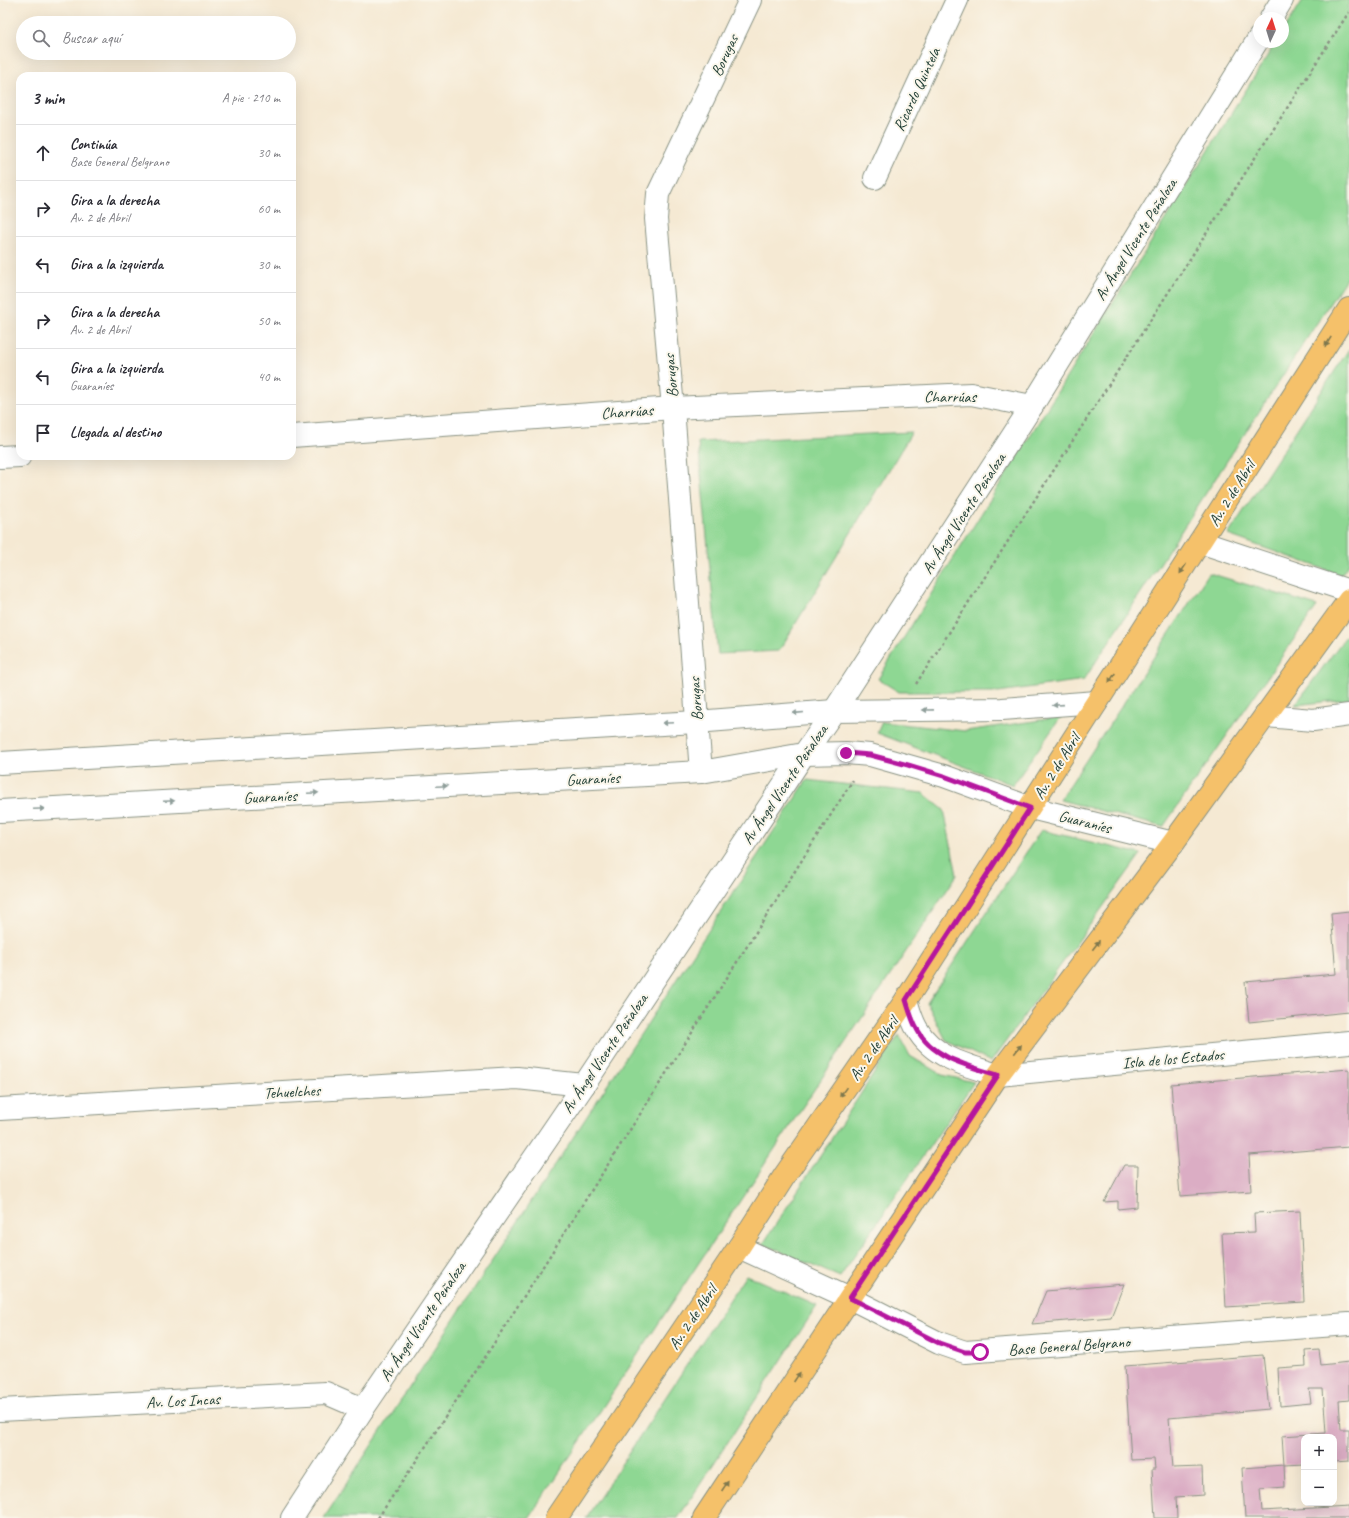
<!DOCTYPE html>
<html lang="es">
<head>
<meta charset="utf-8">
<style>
  body { margin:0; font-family:Caveat,sans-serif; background:#f2f2f3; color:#2b2b33 }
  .controls { position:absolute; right:12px; bottom:12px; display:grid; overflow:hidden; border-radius:8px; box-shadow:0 4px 16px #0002 }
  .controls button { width:36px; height:36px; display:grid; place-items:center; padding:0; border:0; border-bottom:1px solid #e1e1e2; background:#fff; color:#2b2b33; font:20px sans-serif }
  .compass { position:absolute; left:1253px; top:12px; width:36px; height:36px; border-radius:50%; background:#fff; box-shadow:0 4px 16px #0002; rotate:4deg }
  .stop { position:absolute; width:12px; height:12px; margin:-9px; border:3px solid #b5179e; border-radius:50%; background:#fff }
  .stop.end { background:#b5179e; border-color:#fff; box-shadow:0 1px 4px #0008 }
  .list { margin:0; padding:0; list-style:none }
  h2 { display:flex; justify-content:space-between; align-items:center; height:52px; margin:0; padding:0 16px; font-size:17px }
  h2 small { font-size:13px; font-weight:400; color:#7c7c81 }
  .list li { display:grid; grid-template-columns:26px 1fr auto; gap:12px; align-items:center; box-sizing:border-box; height:56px; padding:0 16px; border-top:1px solid #e1e1e2 }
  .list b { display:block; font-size:15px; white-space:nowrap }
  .list p { margin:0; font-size:13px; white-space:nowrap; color:#7c7c81 }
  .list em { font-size:13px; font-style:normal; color:#7c7c81 }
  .icon { flex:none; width:22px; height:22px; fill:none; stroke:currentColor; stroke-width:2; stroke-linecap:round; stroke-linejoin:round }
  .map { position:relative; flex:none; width:1349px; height:1518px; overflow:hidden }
  .search { position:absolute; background:#fff; box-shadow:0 4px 16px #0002; left:16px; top:16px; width:280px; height:44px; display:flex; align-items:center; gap:10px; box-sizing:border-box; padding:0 14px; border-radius:22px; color:#7c7c81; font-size:15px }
  .panel { position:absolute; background:#fff; box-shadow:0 4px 16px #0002; left:16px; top:72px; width:280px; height:388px; border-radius:12px }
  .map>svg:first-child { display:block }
  .green { fill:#8ed793; stroke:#568a64 }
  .building { fill:#dbadc4 }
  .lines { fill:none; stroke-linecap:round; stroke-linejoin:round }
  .minor-casing { stroke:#8a9384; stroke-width:24 }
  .major-casing { stroke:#8a9384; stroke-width:24 }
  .path { stroke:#8a9384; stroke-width:2.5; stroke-dasharray:3 3; stroke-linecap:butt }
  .minor { stroke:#fff; stroke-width:22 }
  .major { stroke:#f5c16b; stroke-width:22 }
  .oneway { fill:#7f784d }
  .oneway2 { fill:#8f9e9a }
  .route { stroke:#b5179e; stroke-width:5 }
  .labels { text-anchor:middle; stroke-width:4; stroke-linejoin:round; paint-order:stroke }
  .street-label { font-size:16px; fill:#1f3d34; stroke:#fbf7ec }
</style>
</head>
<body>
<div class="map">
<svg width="1349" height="1518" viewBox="0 0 1349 1518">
  <rect width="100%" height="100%" fill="#fbf7ec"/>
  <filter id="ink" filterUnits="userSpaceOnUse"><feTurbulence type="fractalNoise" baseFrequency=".025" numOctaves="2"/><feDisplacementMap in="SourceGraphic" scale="8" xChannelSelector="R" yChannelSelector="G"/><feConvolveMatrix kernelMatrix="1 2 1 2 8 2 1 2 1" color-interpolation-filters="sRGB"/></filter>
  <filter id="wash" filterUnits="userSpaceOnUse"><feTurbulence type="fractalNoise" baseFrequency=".012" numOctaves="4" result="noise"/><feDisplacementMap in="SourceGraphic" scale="16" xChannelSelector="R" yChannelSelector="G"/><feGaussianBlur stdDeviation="0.9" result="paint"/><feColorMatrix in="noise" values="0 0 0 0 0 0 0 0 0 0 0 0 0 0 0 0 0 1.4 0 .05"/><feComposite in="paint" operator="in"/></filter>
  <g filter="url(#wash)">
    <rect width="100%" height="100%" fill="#f5e9d3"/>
    <g class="green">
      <path d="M1303,0h46v274l-265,406 -86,12h-99l-21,-13 398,-637h7v-11z"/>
      <path d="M1349,349v215l-8,11 -113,-40z"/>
      <path d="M912,432l-133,219 -61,3 -20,-212z"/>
      <path d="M1209,573l108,33 -154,221 -103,-27z"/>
      <path d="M1349,632v67l-54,6z"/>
      <path d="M1061,717l-48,68 -136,-52 5,-11 84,9z"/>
      <path d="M807,780l116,13 21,17 13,65 -428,643h-205z"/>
      <path d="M1041,830l100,24 -150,208 -45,-22 -19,-37z"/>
      <path d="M899,1035l11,21 32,19 32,7 -134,195 -77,-33z"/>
      <path d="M746,1275l71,31 -139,212h-92z"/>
    </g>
    <g id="blocks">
      <g class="building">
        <path d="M1349,911v101l-100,10 -4,-40 91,-8 -5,-61z"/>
        <path d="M1349,1069v78l-100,8 2,36 -71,5 -9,-112z"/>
        <path d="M1124,1165h14l-1,42 -19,2v-8l-14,1z"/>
        <path d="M1300,1211l4,91 -78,5 -4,-74 33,-1 -1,-19z"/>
        <path d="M1124,1284l-13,33 -79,7 14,-33z"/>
        <path d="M1319,1350l2,15 28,-3v38l-10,1 2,29h8v31l-15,1v-25h-30v27l-20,1 -2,-29 44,-3 -3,-44h-14l2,14 -31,3 -2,-38 28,-2 -1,-15z"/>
        <path d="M1263,1355l6,54 -100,9 4,50 29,-1 1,28 -27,2 1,21h-22l-3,-49h3l-1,-10 -23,1 -6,-94z"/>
        <path d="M1284,1465l1,22 -25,2 2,22 87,-5v12h-104l-3,-50z"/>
      </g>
    </g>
  </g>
  <g filter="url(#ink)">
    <use href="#blocks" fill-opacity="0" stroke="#8a9384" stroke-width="1"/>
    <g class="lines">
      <defs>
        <g id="minor">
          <path d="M1271,18l11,-18"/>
          <path d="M875,178l82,-178"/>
          <path d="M292,436l381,-28 298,-14 61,12"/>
          <path d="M0,457l20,-1"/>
          <path d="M1200,542l149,49"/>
          <path d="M1265,716l48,4 36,-5"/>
          <path d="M0,763l696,-41 138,-11 168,-2 95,-7"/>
          <path d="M701,772l-28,-364 -17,-189 2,-25 92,-194"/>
          <path d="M0,811l701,-39 103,-18 42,-1 24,2 74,21 87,32 142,35"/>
          <path d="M906,1000c3,10 6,21 11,29 16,29 52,37 81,46l351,-33"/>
          <path d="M0,1109l517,-31 67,7"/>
          <path d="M739,1247l111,51 89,45 26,9 384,-28"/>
          <path d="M0,1410l326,-17 37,16"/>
          <path d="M292,1518l71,-109 221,-324 220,-331 30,-43 198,-305 227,-368"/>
        </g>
        <g id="major">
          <path d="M556,1518l183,-271 46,-72 121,-175 443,-691"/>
          <path d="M704,1518l294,-443 175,-232 176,-243"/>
        </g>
      </defs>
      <use href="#minor" class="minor-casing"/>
      <use href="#major" class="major-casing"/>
      <g class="path">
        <path d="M916,684l433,-672"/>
        <path d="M378,1518l106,-159 369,-579"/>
      </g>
      <use href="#minor" class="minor"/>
      <use href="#major" class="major"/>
    </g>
    <defs><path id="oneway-solid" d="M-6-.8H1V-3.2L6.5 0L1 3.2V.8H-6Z"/></defs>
    <g class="oneway">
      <use href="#oneway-solid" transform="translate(1328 342) rotate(122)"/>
      <use href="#oneway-solid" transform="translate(1183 569) rotate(123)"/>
      <use href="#oneway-solid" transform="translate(1112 678) rotate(123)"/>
      <use href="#oneway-solid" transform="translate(1096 945) rotate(-53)"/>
      <use href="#oneway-solid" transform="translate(1018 1049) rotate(-52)"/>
      <use href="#oneway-solid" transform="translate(843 1092) rotate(125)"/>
      <use href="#oneway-solid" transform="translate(797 1377) rotate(-56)"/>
      <use href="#oneway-solid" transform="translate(725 1486) rotate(-56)"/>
    </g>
    <g class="oneway2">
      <use href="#oneway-solid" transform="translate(1058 705) rotate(176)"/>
      <use href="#oneway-solid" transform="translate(928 710) rotate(179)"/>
      <use href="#oneway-solid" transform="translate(798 713) rotate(175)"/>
      <use href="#oneway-solid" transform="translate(668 723) rotate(177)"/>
      <use href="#oneway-solid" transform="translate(442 786) rotate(-3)"/>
      <use href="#oneway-solid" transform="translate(313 793) rotate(-3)"/>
      <use href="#oneway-solid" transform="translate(169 801) rotate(-3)"/>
      <use href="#oneway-solid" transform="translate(39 809) rotate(-3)"/>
    </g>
  </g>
  <g class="lines" filter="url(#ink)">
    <path class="route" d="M846,753l24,2 38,10 36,11 86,32 -124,192c3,9 6,21 11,29 15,29 52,37 81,46l-148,223 89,45 26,9h15"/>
  </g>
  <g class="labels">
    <g class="street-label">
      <text transform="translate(724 55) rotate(-65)" y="6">Borugas</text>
      <text transform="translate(916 89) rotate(-65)" y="6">Ricardo Quintela</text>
      <text transform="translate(1135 239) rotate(-58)" y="6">Av Ángel Vicente Peñaloza</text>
      <text transform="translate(670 376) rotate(-95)" y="6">Borugas</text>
      <text x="950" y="402">Charrúas</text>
      <text transform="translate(627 411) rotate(-4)" y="6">Charrúas</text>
      <text transform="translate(1231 493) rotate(-58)" y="6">Av. 2 de Abril</text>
      <text transform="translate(963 513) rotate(-57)" y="6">Av Ángel Vicente Peñaloza</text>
      <text transform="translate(695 699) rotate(-94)" y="6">Borugas</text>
      <text transform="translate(1056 766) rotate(-58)" y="6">Av. 2 de Abril</text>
      <text transform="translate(593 778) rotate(-3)" y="6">Guaraníes</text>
      <text transform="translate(784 784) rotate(-56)" y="6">Av Ángel Vicente Peñaloza</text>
      <text transform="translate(270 796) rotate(-3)" y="6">Guaraníes</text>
      <text transform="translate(1085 821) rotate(14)" y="6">Guaraníes</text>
      <text transform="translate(873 1048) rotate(-55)" y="6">Av. 2 de Abril</text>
      <text transform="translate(604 1053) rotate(-56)" y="6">Av Ángel Vicente Peñaloza</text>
      <text transform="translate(1173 1058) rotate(-5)" y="6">Isla de los Estados</text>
      <text transform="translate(292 1091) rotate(-3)" y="6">Tehuelches</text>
      <text transform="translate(692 1317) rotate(-56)" y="6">Av. 2 de Abril</text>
      <text transform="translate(422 1321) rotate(-56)" y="6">Av Ángel Vicente Peñaloza</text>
      <text transform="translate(1069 1345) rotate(-4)" y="6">Base General Belgrano</text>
      <text transform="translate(183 1400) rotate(-3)" y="6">Av. Los Incas</text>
    </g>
  </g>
</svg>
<div class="controls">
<button>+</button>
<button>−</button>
</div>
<svg class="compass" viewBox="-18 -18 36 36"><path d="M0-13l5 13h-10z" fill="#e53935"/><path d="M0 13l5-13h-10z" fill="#7c7c81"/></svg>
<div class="stop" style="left:980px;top:1352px"></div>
<div class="stop end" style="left:846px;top:753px"></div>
<div class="search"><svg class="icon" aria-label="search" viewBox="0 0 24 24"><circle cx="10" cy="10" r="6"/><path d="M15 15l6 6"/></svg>Buscar aquí</div>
<section class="panel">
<h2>3 min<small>A pie · 210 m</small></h2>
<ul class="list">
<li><svg class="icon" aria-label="ahead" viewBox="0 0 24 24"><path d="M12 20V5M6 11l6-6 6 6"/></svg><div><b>Continúa</b><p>Base General Belgrano</p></div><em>30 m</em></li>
<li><svg class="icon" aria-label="right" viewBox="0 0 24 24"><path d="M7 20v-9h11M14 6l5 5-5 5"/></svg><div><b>Gira a la derecha</b><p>Av. 2 de Abril</p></div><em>60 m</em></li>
<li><svg class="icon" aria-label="left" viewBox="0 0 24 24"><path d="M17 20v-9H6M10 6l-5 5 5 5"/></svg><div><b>Gira a la izquierda</b></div><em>30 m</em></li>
<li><svg class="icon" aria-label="right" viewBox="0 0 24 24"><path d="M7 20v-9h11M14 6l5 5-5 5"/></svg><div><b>Gira a la derecha</b><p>Av. 2 de Abril</p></div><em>50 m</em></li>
<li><svg class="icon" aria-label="left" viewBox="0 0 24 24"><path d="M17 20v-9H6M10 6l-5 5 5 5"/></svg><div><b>Gira a la izquierda</b><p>Guaraníes</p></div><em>40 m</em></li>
<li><svg class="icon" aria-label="arrive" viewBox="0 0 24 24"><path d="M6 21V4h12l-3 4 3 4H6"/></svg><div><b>Llegada al destino</b></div></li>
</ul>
</section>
</div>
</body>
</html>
